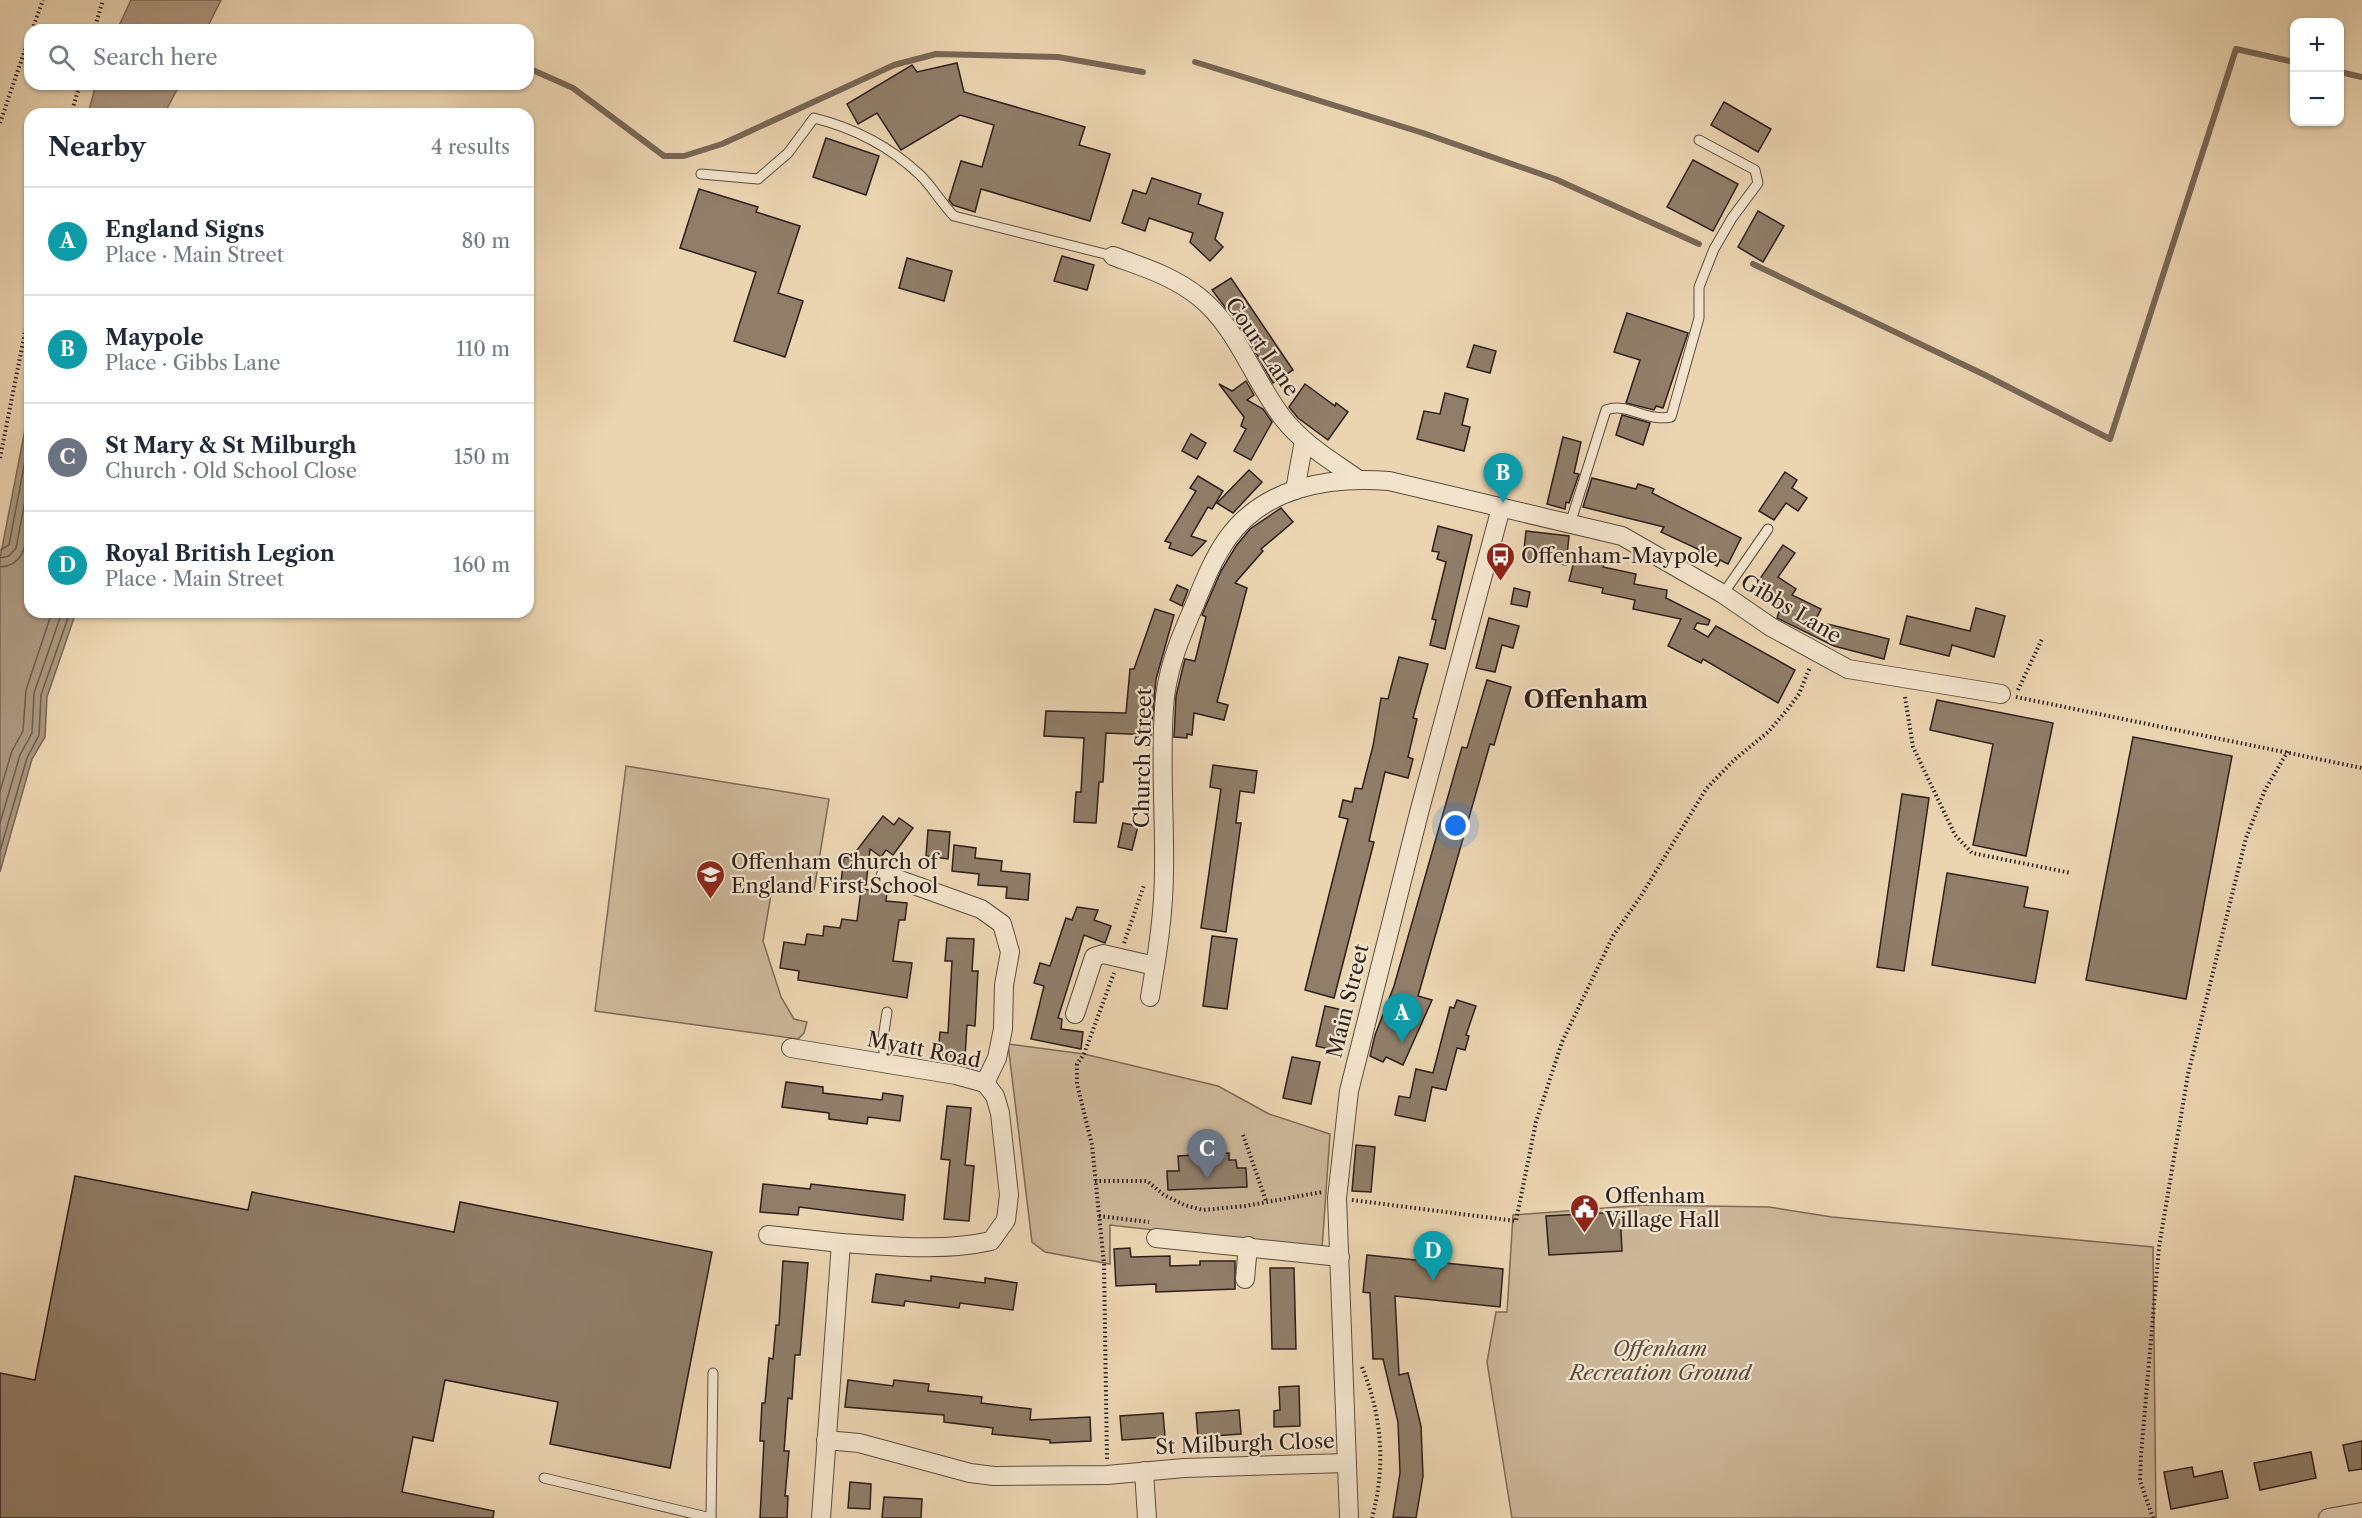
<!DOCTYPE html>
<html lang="en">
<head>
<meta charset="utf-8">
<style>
  body { margin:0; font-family:"Libre Caslon Text",serif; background:#f6f6f7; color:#1f2937 }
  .controls { position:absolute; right:18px; top:18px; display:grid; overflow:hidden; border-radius:12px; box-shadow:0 2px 4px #0004 }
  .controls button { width:54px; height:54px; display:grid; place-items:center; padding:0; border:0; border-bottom:2px solid #e0e1e3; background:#fff; color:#1f2937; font:30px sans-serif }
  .you { position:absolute; left:1456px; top:826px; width:21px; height:21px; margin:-15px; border:4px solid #fff; border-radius:50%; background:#1a73e8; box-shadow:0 0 0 9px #1a73e833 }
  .badge { display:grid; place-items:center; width:39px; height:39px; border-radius:50%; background:#db2777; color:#fff; font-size:20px; font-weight:700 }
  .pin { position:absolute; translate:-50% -50px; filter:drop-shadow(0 2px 3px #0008) }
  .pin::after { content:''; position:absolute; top:32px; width:21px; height:18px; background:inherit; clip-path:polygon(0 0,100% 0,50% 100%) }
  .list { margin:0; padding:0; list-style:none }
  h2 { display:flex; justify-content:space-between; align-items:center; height:78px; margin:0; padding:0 24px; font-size:26px }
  h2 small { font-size:20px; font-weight:400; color:#747a83 }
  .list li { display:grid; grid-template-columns:39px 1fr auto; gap:18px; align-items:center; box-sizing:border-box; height:108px; padding:0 24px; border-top:2px solid #e0e1e3 }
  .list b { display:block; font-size:22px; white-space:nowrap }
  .list p { margin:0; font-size:20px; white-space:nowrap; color:#747a83 }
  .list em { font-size:20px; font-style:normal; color:#747a83 }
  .icon { flex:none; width:33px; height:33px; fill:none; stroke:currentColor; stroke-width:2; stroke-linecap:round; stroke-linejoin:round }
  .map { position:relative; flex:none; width:2362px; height:1518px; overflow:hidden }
  .search { position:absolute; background:#fff; box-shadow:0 2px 4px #0004; left:24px; top:24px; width:510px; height:66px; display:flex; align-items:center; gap:15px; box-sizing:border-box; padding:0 21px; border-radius:18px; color:#747a83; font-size:22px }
  .panel { position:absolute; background:#fff; box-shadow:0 2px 4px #0004; left:24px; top:108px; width:510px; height:510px; border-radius:18px }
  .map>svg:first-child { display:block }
  .green { fill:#cbb697; stroke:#7c6a58; stroke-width:1.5 }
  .water { fill:#aa977e; stroke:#786756; stroke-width:1.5 }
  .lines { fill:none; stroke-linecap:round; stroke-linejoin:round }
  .shore { stroke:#6c5b4c; stroke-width:1.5 }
  .stream { stroke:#786756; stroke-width:6 }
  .building { fill:#907e69; stroke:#2d1f1a; stroke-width:1.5 }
  .lane-casing { stroke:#5c4c40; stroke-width:11 }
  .street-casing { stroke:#5c4c40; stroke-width:20 }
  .path { stroke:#2d1f1a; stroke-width:4; stroke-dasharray:1.5 3; stroke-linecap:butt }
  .lane { stroke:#f2e4cc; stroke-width:9 }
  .street { stroke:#f2e4cc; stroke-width:18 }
  .labels { text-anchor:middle; stroke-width:4.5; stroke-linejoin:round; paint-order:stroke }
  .street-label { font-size:21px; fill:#2d1f1a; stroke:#f2e4cc }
  .poi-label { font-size:21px; fill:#2d1f1a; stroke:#f2e4cc; text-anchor:start }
  .park-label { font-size:21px; font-style:italic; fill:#5c4c40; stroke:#f2e4cc }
  .quarter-label { font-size:24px; font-weight:bold; fill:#2d1f1a; stroke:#f2e4cc }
</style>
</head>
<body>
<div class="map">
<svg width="2362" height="1518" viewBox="0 0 2362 1518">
  <rect width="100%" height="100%" fill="#ebd5b1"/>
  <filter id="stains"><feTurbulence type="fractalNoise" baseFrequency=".00333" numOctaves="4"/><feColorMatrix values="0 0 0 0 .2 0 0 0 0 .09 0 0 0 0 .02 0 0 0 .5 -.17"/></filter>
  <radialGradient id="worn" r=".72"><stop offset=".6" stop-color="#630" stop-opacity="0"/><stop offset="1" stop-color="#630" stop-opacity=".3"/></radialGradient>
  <g class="green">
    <path d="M626,766l203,33 -15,91 -32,-6 -10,5 -9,52 18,56 13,22 13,3 -3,11 -6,6 -203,-28z"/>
    <path d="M1008,1044l76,10 134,32 51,28 61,20 -8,115 -212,-24v39l-65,-12 -13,-10z"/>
    <path d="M1644,1205l125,2 63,10 321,30 3,271h-644l-25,-156 9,-50h11l6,-97z"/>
  </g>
  <g class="water">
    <path d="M131,0h90l-15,30h-89z"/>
    <path d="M96,84h84l-16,30h-76z"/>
    <path d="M30,404v208h46l-29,85 -2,40 -13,22 -32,113v-314z"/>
  </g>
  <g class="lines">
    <g class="shore">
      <path d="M0,550l9,-5 21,-110"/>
      <path d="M0,558l9,-2 7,-8 14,-73"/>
      <path d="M0,567c25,-1 26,-25 30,-45"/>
      <path d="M0,791l12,-40 11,-20 3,-41 26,-78"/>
      <path d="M0,823l20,-68 12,-22 2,-40 28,-81"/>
      <path d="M0,851l27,-93 12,-23 2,-40 29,-83"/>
    </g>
    <g class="stream">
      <path d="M1195,62l228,71 132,46 144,65"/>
      <path d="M528,68l45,20 91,68h20l38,-12 172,-79 42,-11 122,3 85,15"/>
      <path d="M2340,72l22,5"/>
      <path d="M1753,264l232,111 125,64 126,-390 58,13"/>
    </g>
  </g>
  <g class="building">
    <path d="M957,63l7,29 121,35 -6,18 31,9 -20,67 -109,-32 -6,23 -22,-7 -4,-5 12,-39 21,6 12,-42 -34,-10 -59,35 -24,-37 -19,11 -11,-20 65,-39 5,7z"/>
    <path d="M1724,102l47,27 -13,23 -47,-27z"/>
    <path d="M826,138l53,18 -13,39 -53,-18z"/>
    <path d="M1693,160l45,24 -25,47 -46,-24z"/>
    <path d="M1152,178l49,16 -3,10 25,9 -8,26 8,8 -13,14 -20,-19 3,-9 -44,-15 -4,13 -23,-8 11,-33 13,4z"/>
    <path d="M699,189l59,18 -2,5 44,14 -22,67 25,8 -18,56 -51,-16 22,-69 -76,-24z"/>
    <path d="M1758,211l26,15 -21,36 -25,-15z"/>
    <path d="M1062,256l32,9 -7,25 -33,-9z"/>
    <path d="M907,258l45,13 -8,30 -45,-13z"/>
    <path d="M1231,278l62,92 -20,13 -29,-51 -32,-42z"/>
    <path d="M1627,313l61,20 -25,75 -7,-2 -2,4 -28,-7 14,-43 -26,-8z"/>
    <path d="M1474,345l22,6 -6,22 -23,-6z"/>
    <path d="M1246,381l8,14 -7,5 16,9 9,13 -21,38 -17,-9 12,-22 -5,-3 3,-9 -25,-33 13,7z"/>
    <path d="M1305,384l30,22 1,-3 12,9 -20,28 -30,-22 -9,-11z"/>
    <path d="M1445,393l23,6 -6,26 8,2 -6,24 -47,-12 7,-28 16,3z"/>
    <path d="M1622,415l28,8 -7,22 -27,-10z"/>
    <path d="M1191,434l15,9 -9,16 -15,-8z"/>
    <path d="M1563,437l18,5 -7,31 5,1 -10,29 -3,-1 -1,7 -18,-5z"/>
    <path d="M1249,470l13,12 -29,31 -16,-10z"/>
    <path d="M1785,472l12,8 -5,8 15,10 -9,13 -12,-8 -12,17 -15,-9z"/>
    <path d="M1198,476l25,15 -11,18 -4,-2 -17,29 15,5 -14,15 -23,-8 2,-5 -6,-2 31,-50 -6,-3z"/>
    <path d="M1592,478l44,11 2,-5 16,5 -2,4 89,45 -13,26 -8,-4 -3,6 -20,-11 3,-5 -39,-18 3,-5 -81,-20z"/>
    <path d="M1281,508l12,14 -32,27 2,2 -28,32 12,5 -30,114 11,3 -4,15 -30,-7 -2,22 -5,-1v4l-13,-1 2,-41 6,-25 3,-12 10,2 11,-44 -4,-2 19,-44 15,-25 14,-17z"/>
    <path d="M1438,526l34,9 -27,114 -15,-4 6,-25 -4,-1 14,-57 -9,-3 2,-7 -7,-1z"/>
    <path d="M1526,531l43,5 -3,29 -43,-6z"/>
    <path d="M1783,545l12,8 -17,24 18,12 -4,6 29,14 -6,12 74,18 -5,20 -50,-13 -57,-28 2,-6 8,1 -34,-24z"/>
    <path d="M1575,557l29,6 -1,4 33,7 -2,10 33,6 -1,8 44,22 -2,5 -11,-2 -3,6 14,8 8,-11 79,44 -17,33 -75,-44 -2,4 -33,-17 13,-27 -48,-10 2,-9 -33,-7 1,-5 -34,-7z"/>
    <path d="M1177,585l11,5 -6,16 -12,-6z"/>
    <path d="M1514,588l16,4 -3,15 -16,-3z"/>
    <path d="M1976,608l29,8 -11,41 -42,-12 -3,11 -49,-12 7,-28 63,15z"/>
    <path d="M1155,609l19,6 -18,64 -5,56 -45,-2 -3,49h-4l-3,41 -22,-1 2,-30h5l3,-54 -40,-2 2,-25 80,2 4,-44h4z"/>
    <path d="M1489,618l30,8 -6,22 -11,-3 -7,27 -19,-4z"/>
    <path d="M1399,657l29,7 -15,54 4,1 -9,38 5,2 -5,19 -23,-6 -16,69 5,1 -40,156 -29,-8 43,-171 -9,-2 4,-17 9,2 3,-14 7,1 11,-43 8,-48 7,1z"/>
    <path d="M1487,680l24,7 -17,58 -4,-1 -72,252 14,4 -29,65 -17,-8 -3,5 -13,-6 5,-21 19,-49 68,-239 5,1z"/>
    <path d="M1937,700l116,23 -27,133 -53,-11 20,-101 -63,-14z"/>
    <path d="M2133,737l99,19 -46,243 -100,-19z"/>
    <path d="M1213,765l44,6 -3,22 -14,-2 -4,32h5l-15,109 -25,-4 20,-139 -11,-2z"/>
    <path d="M1902,794l27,4 -25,173 -27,-4z"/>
    <path d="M883,816l11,9 5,-7 14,10 -20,27 -7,-5 -5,7 -11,-8 -4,36 -25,-3 3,-25 7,1z"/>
    <path d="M1123,823l15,3 -6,24 -14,-3z"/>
    <path d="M928,830l22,2 -2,27 -22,-3z"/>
    <path d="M954,845l22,3 -1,10 27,3 -1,10 29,3 -2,26 -22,-2 1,-11 -29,-2 1,-11 -27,-3z"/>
    <path d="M1947,873l81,14 -4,20 24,4 -13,72 -103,-18z"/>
    <path d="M861,889l26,3 -1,9 21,2 -2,17h-6l-6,41 19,2 -5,35 -109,-18 1,-9 -19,-3 4,-26 21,3 2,-11 16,2 1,-10 16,2 2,-9 15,2z"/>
    <path d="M1077,907l21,3 -4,10 17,6 -6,17 -21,-8 -26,83 4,1 -1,10 22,3 -2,17 -50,-10 13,-53 -10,-3 6,-20 10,3 16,-48 6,2z"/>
    <path d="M1212,936l25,3 -10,70 -24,-3z"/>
    <path d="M947,938l27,1 -2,32h6l-3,55 -8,-1 -2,32 -27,-2 2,-23 8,1 4,-72h-7z"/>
    <path d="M1457,1000l19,6 -10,29 3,1 -4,14 -8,-2 -11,42 -14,-3 -7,34 -30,-6 4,-19 11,2 6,-29 17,4 17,-66 4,1z"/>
    <path d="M1325,1006l22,5 -9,40 -22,-5z"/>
    <path d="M1292,1057l28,5 -9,42 -28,-6z"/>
    <path d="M786,1082l37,5v6l59,7 1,-7 20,3 -3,25 -32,-4 -1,7 -38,-5v-6l-47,-6z"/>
    <path d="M947,1106l24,2 -6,57 9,1 -5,55 -25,-2 6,-59 -9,-1z"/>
    <path d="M1356,1145l19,2 -4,45 -19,-1z"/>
    <path d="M1229,1153v7h7l1,8h9l1,19 -79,3 -1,-19h12l-1,-15z"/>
    <path d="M75,1176l173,34 4,-18 202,40 6,-30 252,50 -42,216 -120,-24 8,-42 -113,-22 -12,61 -20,-4 -11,55 92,19 -1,7h-493v-145l35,7z"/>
    <path d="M763,1184l47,5 1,-5 94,11 -2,25 -104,-13 -1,8 -38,-3z"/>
    <path d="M1620,1212l2,39 -73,4 -3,-39z"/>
    <path d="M1130,1248l1,9 39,-1v10l30,-1v-4h35v28l-79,3v-8l-40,2 -2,-37z"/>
    <path d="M1367,1255l136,14 -3,38 -105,-11 4,79 9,-2 13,53 2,50 -7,42 -23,-1 7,-44 -2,-51 -15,-63h-10l-3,-66 -7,-1z"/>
    <path d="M783,1261l25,2 -8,92h-5l-3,44 -4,-1 -4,53h5l-4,45h3l-1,22h-27l4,-77h-4l2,-38h3l4,-45 4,1 3,-34h3z"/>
    <path d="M1270,1268h24l2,81h-24z"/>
    <path d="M876,1274l55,7v-5l54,7v-5l32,5 -4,27 -53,-7 -1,5 -54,-7 -1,5 -32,-4z"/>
    <path d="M848,1380l45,6 1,-6 35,4 -1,7 54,6 -1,6 50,6 -1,11 60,-3 1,24 -41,2v-3l-58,-6 1,-6 -49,-6v-7l-99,-8z"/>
    <path d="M1299,1386l1,40 -26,1v-16l6,-1 -1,-23z"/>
    <path d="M1239,1410l2,24 -43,3 -2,-24z"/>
    <path d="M1163,1413l2,24 -43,3 -2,-24z"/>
    <path d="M2362,1441v28l-13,2 -6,-26z"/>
    <path d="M2311,1452l5,26 -56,12 -6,-27z"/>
    <path d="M2192,1467l2,10 28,-6 6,27 -57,11 -7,-37z"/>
    <path d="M850,1482l21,2 -1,25 -22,-1z"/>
    <path d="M884,1497l38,2 -1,19h-39z"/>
  </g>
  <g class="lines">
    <defs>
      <g id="lane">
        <path d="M701,174l57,5 30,-26 26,-35c40,10 74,27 105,56 13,12 22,29 35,42l159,40"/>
        <path d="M1570,524l36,-114c21,-8 40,12 65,7l28,-99v-31l15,-38 18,-31 26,-35 -3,-13 -56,-30"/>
        <path d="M1723,594l45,-65"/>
        <path d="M885,1065l-2,-27 4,-26"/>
        <path d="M544,1478l167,40"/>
        <path d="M711,1518l2,-145"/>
      </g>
      <g id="street">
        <path d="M1113,256c30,11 60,20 86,41 38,30 54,82 83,120 20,26 47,42 74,61"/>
        <path d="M1295,490l9,-49"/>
        <path d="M886,875l95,34 21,15 8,28 -6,33 -1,44 -6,29 -12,25"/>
        <path d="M1150,997c7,-41 14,-84 14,-126 1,-54 -4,-109 0,-163 2,-37 16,-70 31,-104 9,-22 18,-45 32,-65 37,-52 102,-63 162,-58l233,55 101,58 48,33 77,42 153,25"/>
        <path d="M1075,1014l19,-57 9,-3 52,12"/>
        <path d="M791,1048l165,27 29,8 10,13 5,17 9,82 -3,25 -15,21c-49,11 -100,5 -150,2l-20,275"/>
        <path d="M768,1235l73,8"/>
        <path d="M1156,1238l184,19"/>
        <path d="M1245,1279l3,-33"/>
        <path d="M826,1440l33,3 111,30 24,3 113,-1 77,-7 163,-5"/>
        <path d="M1144,1471l3,47"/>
        <path d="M1349,1518l-12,-320 12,-107 71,-282 81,-301"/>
        <path d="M2328,1518l34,-6"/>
      </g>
    </defs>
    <use href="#lane" class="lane-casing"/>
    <use href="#street" class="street-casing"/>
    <g class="path">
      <path d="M32,30l11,-30"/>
      <path d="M94,30l9,-30"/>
      <path d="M71,114l9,-30"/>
      <path d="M0,123l30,-88"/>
      <path d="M0,458l30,-151"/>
      <path d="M2018,690l24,-51"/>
      <path d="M1905,697l8,50 42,88 17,18 99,20"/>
      <path d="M2016,697l346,71"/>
      <path d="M1124,943l20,-58"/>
      <path d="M1243,1135l23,66"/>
      <path d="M1095,1181h52l17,14 20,10 19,5 42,-4 77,-14"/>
      <path d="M1352,1200l164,21 20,-99 26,-80 51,-106 28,-40 65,-107 28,-29 34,-28 19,-22 12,-16 11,-27"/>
      <path d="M1099,1216l50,6"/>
      <path d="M1362,1367c20,49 24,99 10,151"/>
      <path d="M1107,1459l-3,-195 -12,-119 -15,-61v-20l7,-10 30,-81"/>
      <path d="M2153,1518l-13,-37 1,-26 18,-208 29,-173 58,-236 19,-48 23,-39"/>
    </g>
    <use href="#lane" class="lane"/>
    <use href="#street" class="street"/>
  </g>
  <defs>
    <symbol id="bus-pin" viewBox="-11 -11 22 30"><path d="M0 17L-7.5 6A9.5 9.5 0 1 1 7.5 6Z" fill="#8f2418" stroke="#f2e4cc"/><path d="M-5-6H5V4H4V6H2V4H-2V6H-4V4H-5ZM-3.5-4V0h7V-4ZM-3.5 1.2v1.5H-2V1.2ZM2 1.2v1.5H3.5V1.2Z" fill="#fff"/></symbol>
    <symbol id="school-pin" viewBox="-11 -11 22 30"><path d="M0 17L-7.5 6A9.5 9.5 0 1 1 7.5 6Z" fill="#8f2418" stroke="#f2e4cc"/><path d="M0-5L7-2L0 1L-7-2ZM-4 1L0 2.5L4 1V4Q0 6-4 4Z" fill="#fff"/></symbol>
    <symbol id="civic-pin" viewBox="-11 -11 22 30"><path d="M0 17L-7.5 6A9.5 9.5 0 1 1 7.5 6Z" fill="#8f2418" stroke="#f2e4cc"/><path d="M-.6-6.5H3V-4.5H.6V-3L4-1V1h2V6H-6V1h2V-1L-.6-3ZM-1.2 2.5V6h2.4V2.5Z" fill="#fff"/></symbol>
  </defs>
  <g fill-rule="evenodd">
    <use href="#bus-pin" x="1484" y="540" width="33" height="45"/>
    <use href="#school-pin" x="694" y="858" width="33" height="45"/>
    <use href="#civic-pin" x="1568" y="1192" width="33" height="45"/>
  </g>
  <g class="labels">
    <g class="street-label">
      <text transform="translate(1262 347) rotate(56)" y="7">Court Lane</text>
      <text transform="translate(1791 609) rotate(31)" y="7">Gibbs Lane</text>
      <text transform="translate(1143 758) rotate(-89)" y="7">Church Street</text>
      <text transform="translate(1348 1001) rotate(-76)" y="7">Main Street</text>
      <text transform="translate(924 1050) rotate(11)" y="7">Myatt Road</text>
      <text transform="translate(1245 1444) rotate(-2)" y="7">St Milburgh Close</text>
    </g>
    <g class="poi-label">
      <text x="1521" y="563">Offenham-Maypole</text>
      <text x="731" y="869">Offenham Church of<tspan x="731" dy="24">England First School</tspan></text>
      <text x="1605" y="1203">Offenham<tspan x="1605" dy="24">Village Hall</tspan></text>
    </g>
    <g class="park-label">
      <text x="1660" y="1356">Offenham<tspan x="1660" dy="24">Recreation Ground</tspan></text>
    </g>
    <g class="quarter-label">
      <text x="1586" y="708">Offenham</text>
    </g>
  </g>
  <rect width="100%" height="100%" filter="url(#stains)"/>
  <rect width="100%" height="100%" fill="url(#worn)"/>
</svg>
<div class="controls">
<button>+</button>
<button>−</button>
</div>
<div class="you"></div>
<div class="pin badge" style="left:1402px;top:1043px;background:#0f9aa8">A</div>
<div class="pin badge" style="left:1503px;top:503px;background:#0f9aa8">B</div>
<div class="pin badge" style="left:1207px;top:1179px;background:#6b7280">C</div>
<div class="pin badge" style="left:1433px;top:1281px;background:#0f9aa8">D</div>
<div class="search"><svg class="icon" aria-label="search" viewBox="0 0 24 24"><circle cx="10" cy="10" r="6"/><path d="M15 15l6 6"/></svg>Search here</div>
<section class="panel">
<h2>Nearby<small>4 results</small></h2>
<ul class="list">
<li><span class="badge" style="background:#0f9aa8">A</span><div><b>England Signs</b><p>Place · Main Street</p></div><em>80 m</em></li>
<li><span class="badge" style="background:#0f9aa8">B</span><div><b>Maypole</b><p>Place · Gibbs Lane</p></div><em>110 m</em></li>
<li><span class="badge" style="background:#6b7280">C</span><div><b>St Mary &amp; St Milburgh</b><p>Church · Old School Close</p></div><em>150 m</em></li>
<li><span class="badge" style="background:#0f9aa8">D</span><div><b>Royal British Legion</b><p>Place · Main Street</p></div><em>160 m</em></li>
</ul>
</section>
</div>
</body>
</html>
